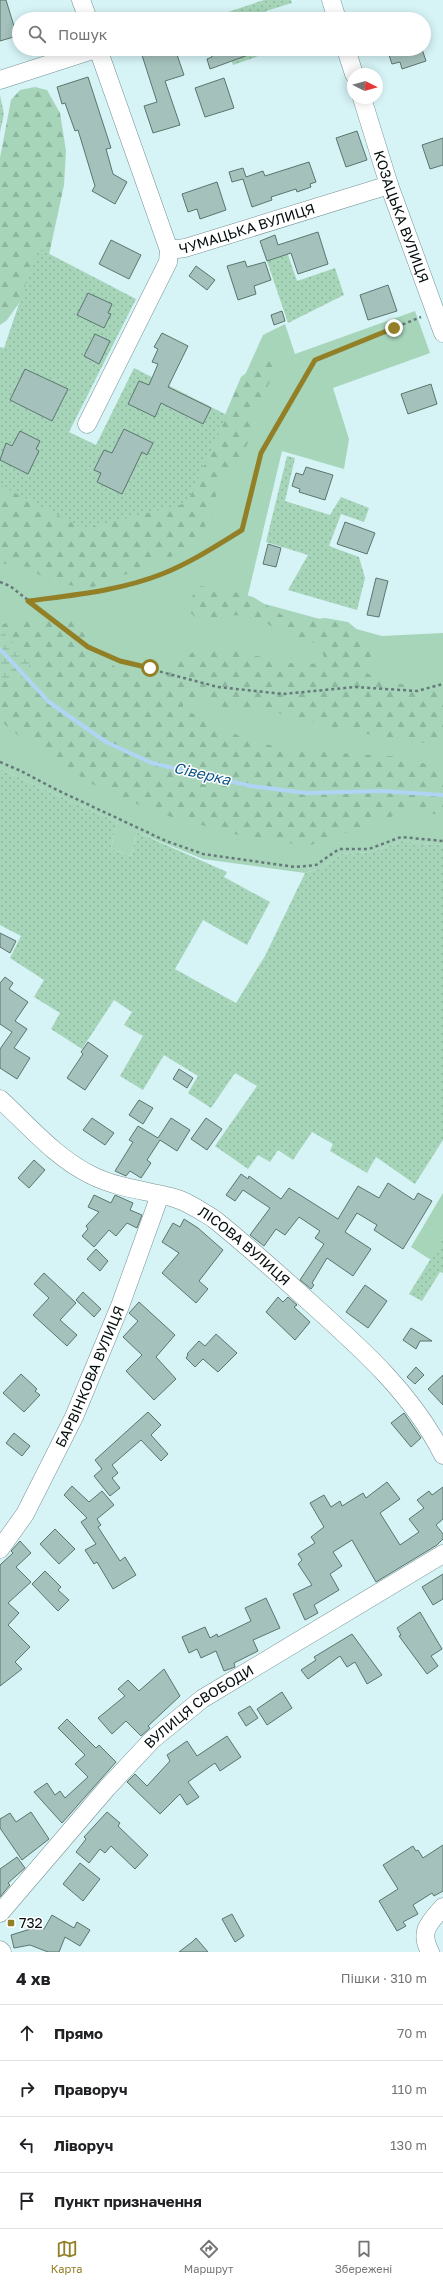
<!DOCTYPE html>
<html lang="uk">
<head>
<meta charset="utf-8">
<style>
  body { margin:0; font-family:"Golos Text",sans-serif; background:#f2f2f2; color:#202124 }
  .compass { position:absolute; left:347px; top:68px; width:36px; height:36px; border-radius:50%; background:#fff; box-shadow:0 2px 10px #0003; rotate:95deg }
  .stop { position:absolute; width:12px; height:12px; margin:-9px; border:3px solid #927f26; border-radius:50%; background:#fff }
  .stop.end { background:#927f26; border-color:#fff; box-shadow:0 1px 4px #0008 }
  .list { margin:0; padding:0; list-style:none }
  h2 { display:flex; justify-content:space-between; align-items:center; height:52px; margin:0; padding:0 16px; font-size:17px }
  h2 small { font-size:13px; font-weight:400; color:#757577 }
  .list li { display:grid; grid-template-columns:26px 1fr auto; gap:12px; align-items:center; box-sizing:border-box; height:56px; padding:0 16px; border-top:1px solid #e0e0e0 }
  .list b { display:block; font-size:15px; white-space:nowrap }
  .list em { font-size:13px; font-style:normal; color:#757577 }
  .icon { flex:none; width:22px; height:22px; fill:none; stroke:currentColor; stroke-width:2; stroke-linecap:round; stroke-linejoin:round }
  .map { position:relative; flex:none; width:443px; height:1952px; overflow:hidden }
  .search { position:absolute; background:#fff; box-shadow:0 2px 10px #0003; left:12px; right:12px; top:12px; height:44px; display:flex; align-items:center; gap:10px; box-sizing:border-box; padding:0 14px; border-radius:22px; color:#757577; font-size:15px }
  .sheet { height:276px; background:#fff }
  nav { display:flex; justify-content:space-around; align-items:center; box-sizing:border-box; height:56px; border-top:1px solid #e0e0e0; background:#fff; font-size:11px; color:#757577 }
  nav a { display:grid; justify-items:center; gap:2px }
  nav .on { color:#927f26 }
  .map>svg:first-child { display:block }
  .grass { fill:#a6d5ba }
  .forest { fill:url(#forest-firs) }
  .wetland { fill:url(#wetland-marsh) }
  .garden { fill:url(#garden-dots) }
  .lines { fill:none; stroke-linecap:round; stroke-linejoin:round }
  .stream { stroke:#b0d5f4; stroke-width:4 }
  .building { fill:#a5c1bb; stroke:#5b756f }
  .minor-casing { stroke:#769194; stroke-width:19 }
  .path { stroke:#66797a; stroke-width:2.5; stroke-dasharray:3 3; stroke-linecap:butt }
  .minor { stroke:#fff; stroke-width:18 }
  .route { stroke:#927f26; stroke-width:5 }
  .poi-dot { fill:#927f26; stroke:#fff; stroke-width:1.5 }
  .labels { text-anchor:middle; stroke-width:3; stroke-linejoin:round; paint-order:stroke }
  .street-label { font-size:14px; fill:#040d0e; stroke:#fff }
  .poi-label { font-size:14px; fill:#040d0e; stroke:#fff; text-anchor:start }
  .water-label { font-size:15px; font-style:italic; fill:#0e5787; stroke:#fff }
</style>
</head>
<body>
<div class="map">
<svg width="443" height="1952" viewBox="0 0 443 1952">
  <defs>
    <pattern id="forest-firs" width="22" height="20" patternUnits="userSpaceOnUse"><rect width="22" height="20" fill="#a6d5ba"/><path d="M5 1l3.5 6h-7zM16 11l3.5 6h-7z" fill="#8db69f"/></pattern>
    <pattern id="wetland-marsh" width="20" height="14" patternUnits="userSpaceOnUse"><rect width="20" height="14" fill="#a6d5ba"/><path d="M1 5h8M5 5V1M11 12h8M15 12V8" fill="none" stroke="#8db69f"/></pattern>
    <pattern id="garden-dots" width="8" height="8" patternUnits="userSpaceOnUse"><rect width="8" height="8" fill="#a6d5ba"/><path d="M2 2h.1M6 6h.1" fill="none" stroke="#8db69f" stroke-width="1.8" stroke-linecap="round"/></pattern>
  </defs>
  <rect width="100%" height="100%" fill="#d6f3f6"/>
  <g class="grass">
    <path d="M415,311l15,42 -97,35 16,51 -5,30 -62,-18 -35,148 135,37 61,-3v212l-41,-4 -30,11 -31,2 -22,15 -14,4 -102,-14 -66,-27 -6,24 -20,-7 6,-27 -117,-53v-284l227,-70 36,-80 22,-11 10,30z"/>
    <path d="M443,1193v46l-12,21 -20,-13z"/>
  </g>
  <g class="forest">
    <path d="M35,87l12,3 13,23 6,38 -2,34 -17,79 -40,56 -7,5v-167l11,-58 9,-10z"/>
    <path d="M263,360l14,2 -5,17 -19,30 -2,26 -11,26 -20,19 -9,37 -12,19 -28,21 -78,30 -41,-3 -24,-17 -28,-4v-80l176,24 14,-10 51,-120z"/>
    <path d="M198,586l21,2 34,9 29,18 27,5 16,-2 23,4 18,15 6,14 -5,22 11,7 65,11v47l-20,5 -81,-13 -75,-20 -38,-1 -30,-11 -16,2v9l65,31 43,10 114,7 38,13v45l-35,-4 -100,35 -66,-10 -85,-23 -67,-30 -78,-52 -12,-11v-95l10,-3 68,-2 20,37 45,25 16,-6 34,-24 41,-1 55,12 37,1 -6,-19 -43,-16 -22,-12 -23,-2 -19,3 -18,-1 -9,-9z"/>
  </g>
  <path class="wetland" d="M0,629l29,31v9l-4,8 -18,3 -7,-4z"/>
  <g class="garden">
    <path d="M264,0h27l1,3 -26,8 1,8h-50l-1,-3z"/>
    <path d="M227,49h42l1,3 -37,13z"/>
    <path d="M0,95l4,19 -4,18z"/>
    <path d="M38,248l98,51 -67,133 27,13 38,-77 93,47 -40,88 -103,26 -84,-44v-138l4,1z"/>
    <path d="M286,249l11,32 38,-13 9,27 -56,28 -21,-62 15,-5 -2,-5z"/>
    <path d="M287,456l8,2 -10,43 45,14 11,-18 28,11 -5,14 -23,-8 -12,32 30,11 6,21 -8,32 -69,-20 20,-35 -42,-13z"/>
    <path d="M0,769l117,53 -6,27 20,7 6,-24 90,40 -3,5 46,25 -23,43 -44,-25 -28,49 61,34 29,-47 40,-83 14,-4 22,-15 31,-2 30,-11 41,4v295l-28,44 -39,-27 -9,16 -37,-22 3,-7 -21,-12 -19,28 -15,-10 -8,12 -12,-7 -10,14 -33,-23 42,-60 -22,-13 -24,35 -23,-15 10,-17 -34,-21 -21,35 -23,-14 23,-40 -19,-11 8,-13 -18,-12 -32,49 -31,-20 9,-16 -26,-16 10,-17 -34,-22 11,-22 -21,-11z"/>
    <path d="M443,1239v34l-3,-1 -18,29 -13,-7z"/>
  </g>
  <g class="lines">
    <path class="stream" d="M0,649l49,53 57,40 46,21 99,23 55,7 76,-2 61,4"/>
  </g>
  <g class="building">
    <path d="M0,0h6l11,36 -17,5z"/>
    <path d="M140,49h35l9,26 -19,6 15,44 -27,8 -9,-27 13,-4z"/>
    <path d="M210,49h49v2l-49,18 -3,-10 5,-2z"/>
    <path d="M387,49h35l4,12 -24,8 -2,-7 -8,2z"/>
    <path d="M88,77l23,71 -5,1 7,25 14,8 -12,22 -23,-13 3,-5 -17,-56 -3,1 -10,-28 -3,1 -5,-17z"/>
    <path d="M224,78l10,30 -29,9 -10,-29z"/>
    <path d="M357,131l10,29 -21,7 -10,-29z"/>
    <path d="M443,138v27l-13,4 -8,-24z"/>
    <path d="M309,162l7,20 -6,2 1,3 -14,5 -1,-3 -25,8 1,3 -20,7 -9,-28 -11,3 -3,-10 14,-4 3,9 17,-6 2,5z"/>
    <path d="M217,182l9,28 -26,9 -3,-10 -9,3 -6,-18z"/>
    <path d="M318,232l10,32 -30,10 -7,-21 -24,8 -7,-20 15,-6 3,10z"/>
    <path d="M111,240l30,15 -12,24 -30,-15z"/>
    <path d="M245,261l2,6 18,-5 6,18 -17,6 2,8 -18,6 -11,-34z"/>
    <path d="M196,266l19,14 -8,10 -18,-14z"/>
    <path d="M388,285l9,26 -29,9 -8,-25z"/>
    <path d="M88,293l24,11 -4,9 3,1 -7,14 -27,-13z"/>
    <path d="M282,311l3,10 -11,4 -3,-10z"/>
    <path d="M162,333l26,13 -20,41 43,21 -8,16 -42,-21 -6,14 -27,-13 11,-23 10,4 9,-21 -6,-2 6,-13 -4,-2z"/>
    <path d="M95,334l15,7 -11,23 -15,-8z"/>
    <path d="M25,369l43,20 -16,32 -42,-21z"/>
    <path d="M431,384l6,20 -29,10 -7,-20z"/>
    <path d="M124,429l29,14 -6,12 -5,-3 -20,42 -25,-12 4,-9 -7,-3 10,-20 8,3z"/>
    <path d="M20,431l20,10 -4,8 3,2 -11,23 -28,-14 6,-17 6,3z"/>
    <path d="M306,467l27,8 -8,25 -26,-8 1,-3 -8,-3 4,-13 7,2z"/>
    <path d="M345,522l30,11 -8,21 -30,-10z"/>
    <path d="M268,544l13,4 -5,19 -13,-3z"/>
    <path d="M376,578l12,3 -9,36 -12,-2z"/>
    <path d="M0,933l16,8 -6,12 -10,-6z"/>
    <path d="M5,977l8,6 -4,6 19,13 -13,19 12,8 -13,19 16,10 -13,21 -17,-11v-19l12,-17 -12,-8v-41z"/>
    <path d="M88,1042l20,14 -23,34 -18,-12 16,-24 -2,-2z"/>
    <path d="M179,1069l14,9 -6,10 -14,-9z"/>
    <path d="M139,1100l14,8 -10,16 -14,-9z"/>
    <path d="M92,1118l22,15 -9,12 -22,-15z"/>
    <path d="M171,1118l19,12 -13,21 -17,-11 -13,20 4,3 -10,15 -11,-7 -4,5 -11,-5 18,-29 -4,-2 9,-14 20,12z"/>
    <path d="M206,1118l16,11 -15,21 -16,-11z"/>
    <path d="M34,1160l11,10 -16,18 -11,-10z"/>
    <path d="M241,1174l7,5 1,-3 32,23 8,-11 49,31 20,-33 21,12 9,-15 26,17 4,-7 14,8 -29,48 -29,-19 3,-5 -20,-12 -12,19 26,17 -18,27 -26,-18 -15,25 2,2 -3,4 -11,-9 24,-36 -9,-6 5,-7 -21,-14 -14,18 -9,-6 -12,17 -14,-11 20,-27 -27,-18 -8,11 -9,-6z"/>
    <path d="M94,1195l17,8 4,-8 18,8 -3,7 12,5 -5,13 -10,-5 -11,13 -7,-6 -15,17 -12,-11 6,-7 -2,-3 13,-14 -11,-5z"/>
    <path d="M184,1219l14,9 25,22 -24,31 9,8 -12,14 -34,-30 17,-20 -17,-11 11,-19 7,4z"/>
    <path d="M96,1249l12,12 -8,10 -13,-12z"/>
    <path d="M44,1273l32,30 -16,17 17,15 -10,11 -34,-31 16,-17 -15,-14z"/>
    <path d="M365,1285l22,16 -19,27 -22,-16z"/>
    <path d="M83,1292l18,17 -7,8 -18,-17z"/>
    <path d="M278,1297l5,5 5,-5 1,1 8,7 -3,2 16,15 -15,18 -29,-28z"/>
    <path d="M139,1302l36,33 -19,22 20,22 -22,21 -28,-29 16,-16 -19,-18 15,-16 -9,-8z"/>
    <path d="M411,1328l13,8 8,5h-12l-4,8 -13,-9z"/>
    <path d="M216,1334l21,19 -19,19 -15,-13 -8,8 -9,-9 2,-3 -1,-1 12,-13 6,5z"/>
    <path d="M416,1367l8,8 -9,9 -8,-7z"/>
    <path d="M21,1374l16,15 -2,2 5,4 -16,17 -21,-19z"/>
    <path d="M443,1375v30l-15,-16z"/>
    <path d="M148,1412l13,13 -10,10 17,19 -7,7 -20,-21 -29,25 6,8 -6,5 8,10 -10,8 -16,-20 8,-7 -7,-9z"/>
    <path d="M404,1413l17,25 -10,9 -20,-24z"/>
    <path d="M14,1433l16,13 -8,10 -16,-13z"/>
    <path d="M387,1482l13,17 -20,14 20,32 19,-13 -10,-13 15,-11 -7,-8 12,-9 3,4 11,-8v32l-7,6 7,9v5l-6,6 -61,37 -24,-42 -19,12 9,14 -12,8 9,16 -25,15 4,8 -13,7 -12,-26 19,-9 -14,-21 4,-4 -4,-6 17,-11 -4,-6 13,-10 -14,-24 14,-8 7,12 9,-6 2,5 21,-13 3,5z"/>
    <path d="M72,1486l17,16 13,-11 12,14 -17,14 4,6 -3,2 22,34 5,-4 11,18 -23,14 -16,-27 -3,2 -9,-14 11,-6 -15,-22 6,-4 -23,-23z"/>
    <path d="M55,1529l20,20 -16,15 -19,-20z"/>
    <path d="M20,1541l11,12 -15,14 15,15 -23,21 11,10 -11,12 22,22 -15,15 7,7 -22,17v-121l13,-12 -2,-2z"/>
    <path d="M45,1571l16,16 -3,3 11,10 -11,11 -26,-27z"/>
    <path d="M443,1574v25l-10,6 -11,-18z"/>
    <path d="M266,1598l14,30 -27,12 5,11 -24,12 1,4 -11,4 -8,-20 -15,7 -4,-9 -8,4 -7,-16 23,-10 5,11 7,-4 1,3 33,-16 -6,-13z"/>
    <path d="M420,1612l22,37 -11,7 7,10 -11,8 -28,-38 2,-1 -4,-7z"/>
    <path d="M352,1634l30,41 -15,9 -12,-22 -8,5 -7,-11 -32,23 -7,-9 15,-10 -2,-3z"/>
    <path d="M164,1669l16,27 -32,30 2,2 -9,8 -15,-15 -14,13 -14,-16 27,-22 -7,-7 10,-9 11,11z"/>
    <path d="M282,1692l10,16 -25,17 -10,-16z"/>
    <path d="M250,1706l8,12 -12,8 -8,-13z"/>
    <path d="M67,1719l29,29 3,-3 17,17 -54,61 -28,-31 13,-9 8,12 5,-4 5,7 23,-21 -13,-13 10,-9 -27,-27z"/>
    <path d="M227,1736l14,21 -21,14 -5,-8 -27,19 11,15 -12,8 -7,-11 -20,20 -33,-32 8,-8 12,12 23,-25 -3,-6 20,-14 10,15z"/>
    <path d="M31,1812l18,27 -27,21 -22,-32v-9l10,-6 6,9z"/>
    <path d="M107,1812l13,11 -2,3 30,29 -13,14 -24,-23 -6,7 -5,-4 -11,14 -13,-11 10,-13 -2,-2z"/>
    <path d="M443,1845v46l-9,5 -2,-3 -19,12 5,9 -15,8 3,4 -9,5 -18,-30 19,-12 -15,-24 30,-19 3,5 2,-1 5,8z"/>
    <path d="M17,1857l8,11 -17,15 2,2 -10,12v-28z"/>
    <path d="M80,1863l20,16 -17,22 -20,-17z"/>
    <path d="M232,1914l12,22 -9,6 -13,-23z"/>
    <path d="M52,1915l22,13 3,-6 13,8 -10,16 -15,-9 -6,15h-11l-18,-7 -16,3 -3,-13 23,-7 1,-3 9,4z"/>
    <path d="M196,1938l12,14h-29l13,-10z"/>
  </g>
  <g class="lines">
    <defs>
      <g id="minor">
        <path d="M81,0l7,19"/>
        <path d="M331,0l6,19"/>
        <path id="s1" d="M98,49l71,201 16,-2 204,-63"/>
        <path d="M346,49l8,25"/>
        <path d="M0,80l96,-31"/>
        <path id="s2" d="M362,98l27,87 54,148"/>
        <path d="M87,424l81,-162 1,-12"/>
        <path id="s3" d="M0,1099c28,26 56,59 91,76 26,13 53,15 80,22 16,4 30,14 43,22 35,28 68,58 101,88 49,44 98,88 128,148"/>
        <path id="s4" d="M0,1549l25,-35 49,-97 46,-111 40,-111"/>
        <path id="s5" d="M0,1913l107,-125 45,-48 50,-41 241,-145"/>
        <path d="M0,1950l2,2"/>
        <path d="M430,1952c-11,-21 -1,-29 13,-45"/>
      </g>
    </defs>
    <use href="#minor" class="minor-casing"/>
    <g class="path">
      <path d="M0,582l10,4 78,61 32,14 98,26 65,7 72,-7 62,4 26,-7"/>
      <path d="M28,601c45,-6 90,-11 133,-26 29,-11 55,-29 81,-45l19,-77 54,-93 106,-43"/>
      <path d="M0,762l21,9 34,18 111,52 37,13 92,13 21,-2 23,-16h30l32,-12 42,4"/>
    </g>
    <use href="#minor" class="minor"/>
  </g>
  <g class="lines">
    <path class="route" d="M150,668l-30,-7 -32,-14 -60,-46c45,-6 91,-10 134,-27 28,-11 54,-28 80,-44l19,-77 54,-93 79,-32"/>
  </g>
  <rect class="poi-dot" x="7" y="1919" width="8" height="8" rx="2"/>
  <g class="labels">
    <g class="street-label">
      <text dy="5" stroke="none"><textPath href="#s2" startOffset="125">КОЗАЦЬКА ВУЛИЦЯ</textPath></text>
      <text dy="5" stroke="none"><textPath href="#s1" startOffset="294">ЧУМАЦЬКА ВУЛИЦЯ</textPath></text>
      <text dy="5" stroke="none"><textPath href="#s3" startOffset="291">ЛІСОВА ВУЛИЦЯ</textPath></text>
      <text dy="5" stroke="none"><textPath href="#s4" startOffset="195">БАРВІНКОВА ВУЛИЦЯ</textPath></text>
      <text dy="5" stroke="none"><textPath href="#s5" startOffset="288">ВУЛИЦЯ СВОБОДИ</textPath></text>
    </g>
    <g class="poi-label">
      <text x="19" y="1928">732</text>
    </g>
    <g class="water-label">
      <text transform="translate(202 774) rotate(13)" y="5">Сіверка</text>
    </g>
  </g>
</svg>
<svg class="compass" viewBox="-18 -18 36 36"><path d="M0-13l5 13h-10z" fill="#e53935"/><path d="M0 13l5-13h-10z" fill="#757577"/></svg>
<div class="stop" style="left:150px;top:668px"></div>
<div class="stop end" style="left:394px;top:328px"></div>
<div class="search"><svg class="icon" aria-label="search" viewBox="0 0 24 24"><circle cx="10" cy="10" r="6"/><path d="M15 15l6 6"/></svg>Пошук</div>
</div>
<section class="sheet">
<h2>4 хв<small>Пішки · 310 m</small></h2>
<ul class="list">
<li><svg class="icon" aria-label="ahead" viewBox="0 0 24 24"><path d="M12 20V5M6 11l6-6 6 6"/></svg><div><b>Прямо</b></div><em>70 m</em></li>
<li><svg class="icon" aria-label="right" viewBox="0 0 24 24"><path d="M7 20v-9h11M14 6l5 5-5 5"/></svg><div><b>Праворуч</b></div><em>110 m</em></li>
<li><svg class="icon" aria-label="left" viewBox="0 0 24 24"><path d="M17 20v-9H6M10 6l-5 5 5 5"/></svg><div><b>Ліворуч</b></div><em>130 m</em></li>
<li><svg class="icon" aria-label="arrive" viewBox="0 0 24 24"><path d="M6 21V4h12l-3 4 3 4H6"/></svg><div><b>Пункт призначення</b></div></li>
</ul>
</section>
<nav>
<a class="on"><svg class="icon" aria-label="map" viewBox="0 0 24 24"><path d="M3 6l6-2 6 2 6-2v14l-6 2-6-2-6 2zM9 4v14M15 6v14"/></svg>Карта</a>
<a><svg class="icon" aria-label="directions" viewBox="0 0 24 24"><path d="M12 3l9 9-9 9-9-9zM9 14v-3h6M13 9l2 2-2 2"/></svg>Маршрут</a>
<a><svg class="icon" aria-label="saved" viewBox="0 0 24 24"><path d="M7 4h10v16l-5-4-5 4z"/></svg>Збережені</a>
</nav>
</body>
</html>
